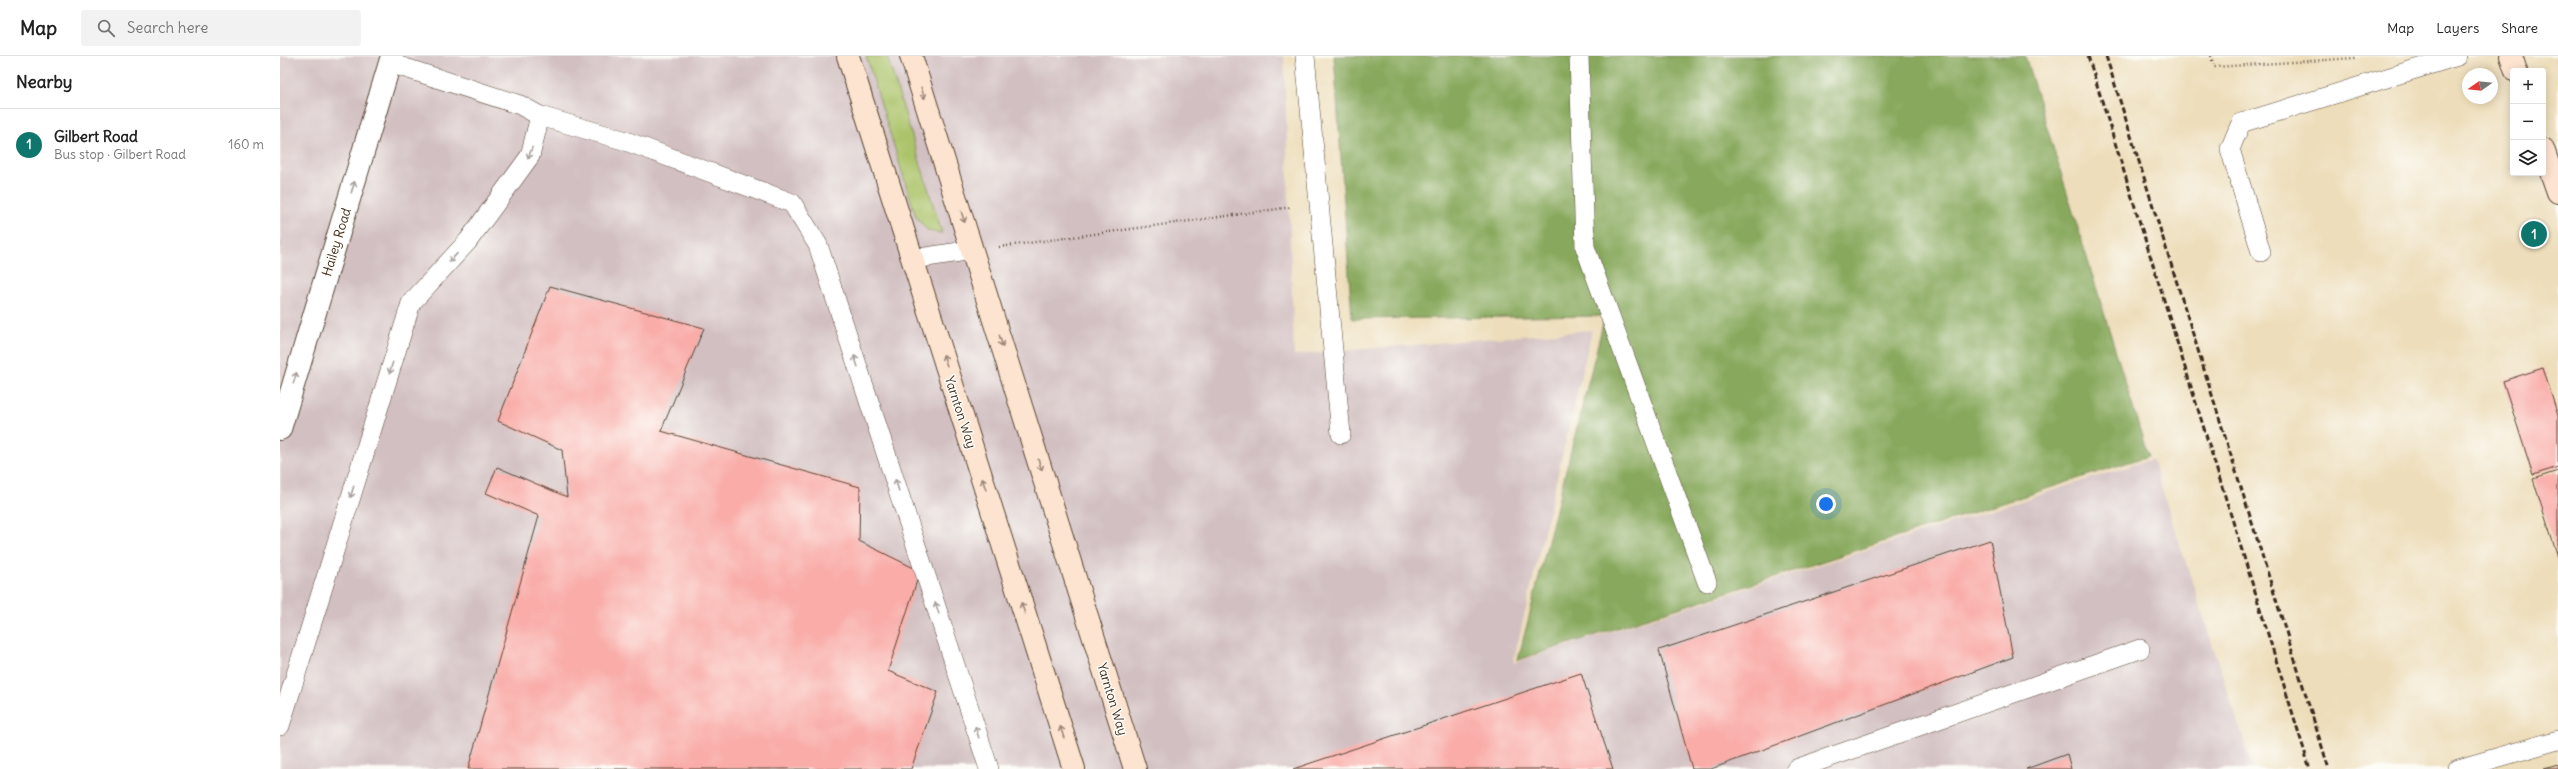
<!DOCTYPE html>
<html lang="en">
<head>
<meta charset="utf-8">
<style>
  body { margin:0; font-family:Delius,sans-serif; background:#f2f2f2; color:#222 }
  .controls { position:absolute; right:12px; top:12px; display:grid; overflow:hidden; border-radius:4px; box-shadow:0 2px 10px #0003 }
  .controls button { width:36px; height:36px; display:grid; place-items:center; padding:0; border:0; border-bottom:1px solid #e0e0e0; background:#fff; color:#222; font:20px sans-serif }
  .compass { position:absolute; left:2182px; top:12px; width:36px; height:36px; border-radius:50%; background:#fff; box-shadow:0 2px 10px #0003; rotate:256deg }
  .you { position:absolute; left:1546px; top:448px; width:14px; height:14px; margin:-10px; border:3px solid #fff; border-radius:50%; background:#1a73e8; box-shadow:0 0 0 6px #1a73e833 }
  .badge { display:grid; place-items:center; width:26px; height:26px; border-radius:50%; background:#0f766e; color:#fff; font-size:13px; font-weight:700 }
  .pin { position:absolute; translate:-50% -50%; border:2px solid #fff; box-shadow:0 1px 4px #0006 }
  .list { margin:0; padding:0; list-style:none }
  h2 { display:flex; justify-content:space-between; align-items:center; height:52px; margin:0; padding:0 16px; font-size:17px }
  h2 small { font-size:13px; font-weight:400; color:#767676 }
  .list li { display:grid; grid-template-columns:26px 1fr auto; gap:12px; align-items:center; box-sizing:border-box; height:72px; padding:0 16px; border-top:1px solid #e0e0e0 }
  .list b { display:block; font-size:15px; white-space:nowrap }
  .list p { margin:0; font-size:13px; white-space:nowrap; color:#767676 }
  .list em { font-size:13px; font-style:normal; color:#767676 }
  .icon { flex:none; width:22px; height:22px; fill:none; stroke:currentColor; stroke-width:2; stroke-linecap:round; stroke-linejoin:round }
  .map { position:relative; flex:none; width:2278px; height:713px; overflow:hidden }
  header { display:flex; align-items:center; gap:24px; box-sizing:border-box; height:56px; padding:0 20px; background:#fff; border-bottom:1px solid #e0e0e0 }
  header strong { font-size:19px }
  nav { display:flex; gap:22px; margin-inline-start:auto; font-size:14px }
  .search { width:280px; height:36px; background:#f2f2f2; display:flex; align-items:center; gap:10px; box-sizing:border-box; padding:0 14px; border-radius:4px; color:#767676; font-size:15px }
  main { display:flex }
  aside { flex:1; background:#fff }
  .map>svg:first-child { display:block }
  .industrial { fill:#d2bfc1 }
  .green { fill:#abc369; stroke:#737644 }
  .forest { fill:#88a95d; stroke:#626a3e }
  .building { fill:#f9aca8 }
  .lines { fill:none; stroke-linecap:round; stroke-linejoin:round }
  .lane-casing { stroke:#564535; stroke-width:20 }
  .street-casing { stroke:#564535; stroke-width:24 }
  .secondary-casing { stroke:#564535; stroke-width:24 }
  .path { stroke:#564535; stroke-width:2.5; stroke-dasharray:1 3; stroke-linecap:butt }
  .lane { stroke:#fff; stroke-width:19 }
  .street { stroke:#fff; stroke-width:22 }
  .secondary { stroke:#fde4d1; stroke-width:22 }
  .rail { stroke:#3b2a1e; stroke-width:3; stroke-dasharray:6 3; stroke-linecap:butt }
  .oneway { stroke:#9c8778 }
  .oneway2 { stroke:#a79f9a }
  .labels { text-anchor:middle; stroke-width:3; stroke-linejoin:round; paint-order:stroke }
  .street-label { font-size:13px; fill:#3b2a1e; stroke:#fdfcf7 }
</style>
</head>
<body>
<header>
<strong>Map</strong>
<div class="search"><svg class="icon" aria-label="search" viewBox="0 0 24 24"><circle cx="10" cy="10" r="6"/><path d="M15 15l6 6"/></svg>Search here</div>
<nav><a>Map</a><a>Layers</a><a>Share</a></nav>
</header>
<main>
<aside>
<h2>Nearby<small></small></h2>
<ul class="list">
<li><span class="badge">1</span><div><b>Gilbert Road</b><p>Bus stop · Gilbert Road</p></div><em>160 m</em></li>
</ul>
</aside>
<div class="map">
<svg width="2278" height="713" viewBox="0 0 2278 713">
  <rect width="100%" height="100%" fill="#fdfcf7"/>
  <filter id="ink" filterUnits="userSpaceOnUse"><feTurbulence type="fractalNoise" baseFrequency=".025" numOctaves="2"/><feDisplacementMap in="SourceGraphic" scale="8" xChannelSelector="R" yChannelSelector="G"/><feConvolveMatrix kernelMatrix="1 2 1 2 8 2 1 2 1" color-interpolation-filters="sRGB"/></filter>
  <filter id="wash" filterUnits="userSpaceOnUse"><feTurbulence type="fractalNoise" baseFrequency=".012" numOctaves="4" result="noise"/><feDisplacementMap in="SourceGraphic" scale="16" xChannelSelector="R" yChannelSelector="G"/><feGaussianBlur stdDeviation="0.9" result="paint"/><feColorMatrix in="noise" values="0 0 0 0 0 0 0 0 0 0 0 0 0 0 0 0 0 1.4 0 .05"/><feComposite in="paint" operator="in"/></filter>
  <g filter="url(#wash)">
    <rect width="100%" height="100%" fill="#edddba"/>
    <path class="industrial" d="M0,0h1004l10,299 298,-25 -79,333 639,-204 101,310h-1973z"/>
    <path class="green" d="M586,0h21l55,177 -14,-2 -12,-14z"/>
    <path class="forest" d="M1054,0h691l123,400 -630,204 87,-344 -253,3z"/>
    <g id="blocks">
      <g class="building">
        <path d="M270,230l154,42 -43,103 199,56 -1,54 61,30 -32,100 50,21 -27,77h-443l71,-253 -53,-23 11,-26 70,30 -5,-47 -64,-29z"/>
        <path d="M2263,312l15,48v51l-25,8 -30,-94z"/>
        <path d="M2278,415v87l-25,-79z"/>
        <path d="M1710,484l23,117 -302,112h-19l-33,-119z"/>
        <path d="M1301,617l32,96h-320z"/>
        <path d="M1787,698l4,15h-45z"/>
        <path d="M2278,709v4h-14z"/>
      </g>
    </g>
  </g>
  <g filter="url(#ink)">
    <use href="#blocks" fill-opacity="0" stroke="#564535" stroke-width="1"/>
    <g class="lines">
      <defs>
        <g id="lane">
          <path d="M1025,0l36,378"/>
          <path d="M1299,0l6,191 122,335"/>
          <path d="M110,7l130,42 20,11 83,24 169,63 26,42 171,524"/>
          <path d="M1981,196l-31,-103 11,-26 217,-67"/>
          <path d="M633,203l60,-9"/>
          <path d="M0,670l131,-423 57,-62 62,-85 10,-40"/>
          <path d="M1516,713l344,-120"/>
          <path d="M2178,713l100,-29"/>
        </g>
        <path id="street" d="M0,373l112,-373"/>
        <g id="secondary">
          <path d="M568,0l226,713"/>
          <path d="M631,0l224,713"/>
          <path d="M2231,0l5,15"/>
          <path d="M2263,93l15,43"/>
        </g>
      </defs>
      <use href="#lane" class="lane-casing"/>
      <use href="#street" class="street-casing"/>
      <use href="#secondary" class="secondary-casing"/>
      <g class="path">
        <path d="M1931,0l3,11 142,-9"/>
        <path d="M719,191l293,-40"/>
      </g>
      <use href="#lane" class="lane"/>
      <use href="#street" class="street"/>
      <use href="#secondary" class="secondary"/>
      <g class="rail">
        <path d="M1808,0l222,713"/>
        <path d="M1826,0l223,713"/>
      </g>
    </g>
    <defs><path id="oneway-shaft" d="M-6 0H5M1.5-3L5.5 0L1.5 3" fill="none" stroke-width="1.6" stroke-linecap="round" stroke-linejoin="round"/></defs>
    <g class="oneway">
      <use href="#oneway-shaft" transform="translate(643 37) rotate(72)"/>
      <use href="#oneway-shaft" transform="translate(683 161) rotate(72)"/>
      <use href="#oneway-shaft" transform="translate(721 285) rotate(73)"/>
      <use href="#oneway-shaft" transform="translate(665 304) rotate(-108)"/>
      <use href="#oneway-shaft" transform="translate(760 409) rotate(73)"/>
      <use href="#oneway-shaft" transform="translate(704 428) rotate(-108)"/>
      <use href="#oneway-shaft" transform="translate(743 552) rotate(-108)"/>
      <use href="#oneway-shaft" transform="translate(782 676) rotate(-108)"/>
    </g>
    <g class="oneway2">
      <use href="#oneway-shaft" transform="translate(250 97) rotate(111)"/>
      <use href="#oneway-shaft" transform="translate(73 131) rotate(-73)"/>
      <use href="#oneway-shaft" transform="translate(173 202) rotate(133)"/>
      <use href="#oneway-shaft" transform="translate(576 305) rotate(-108)"/>
      <use href="#oneway-shaft" transform="translate(111 312) rotate(107)"/>
      <use href="#oneway-shaft" transform="translate(15 322) rotate(-73)"/>
      <use href="#oneway-shaft" transform="translate(617 429) rotate(-108)"/>
      <use href="#oneway-shaft" transform="translate(72 436) rotate(107)"/>
      <use href="#oneway-shaft" transform="translate(657 552) rotate(-108)"/>
      <use href="#oneway-shaft" transform="translate(697 676) rotate(-108)"/>
    </g>
  </g>
  <g class="labels">
    <g class="street-label">
      <text transform="translate(56 186) rotate(-73)" y="5">Hailey Road</text>
      <text transform="translate(681 356) rotate(72)" y="5">Yarnton Way</text>
      <text transform="translate(833 643) rotate(73)" y="5">Yarnton Way</text>
    </g>
  </g>
</svg>
<div class="controls">
<button>+</button>
<button>−</button>
<button><svg class="icon" aria-label="layers" viewBox="0 0 24 24"><path d="M12 4l9 5-9 5-9-5zM3 14l9 5 9-5"/></svg></button>
</div>
<svg class="compass" viewBox="-18 -18 36 36"><path d="M0-13l5 13h-10z" fill="#e53935"/><path d="M0 13l5-13h-10z" fill="#767676"/></svg>
<div class="you"></div>
<div class="pin badge" style="left:2254px;top:178px">1</div>
</div>
</main>
</body>
</html>
